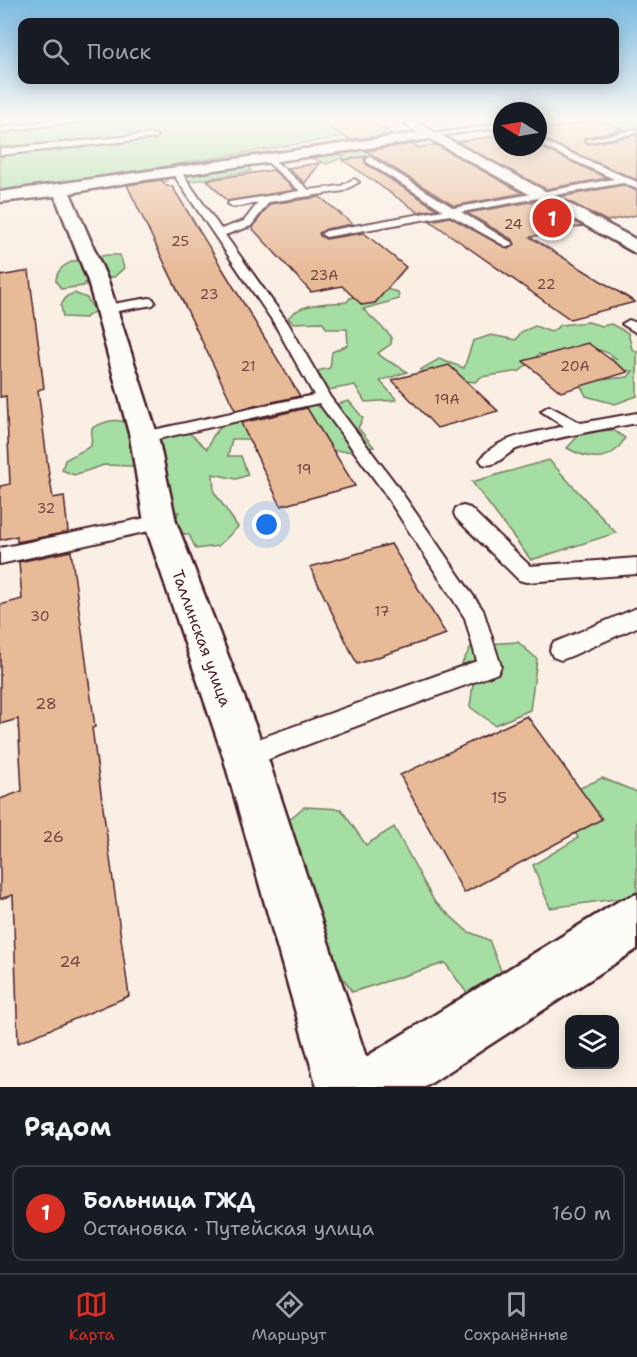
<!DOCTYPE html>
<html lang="ru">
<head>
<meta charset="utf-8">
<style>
  body { margin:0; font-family:"Shantell Sans",sans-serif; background:#20242c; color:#f1f3f6 }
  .controls { position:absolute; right:18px; bottom:18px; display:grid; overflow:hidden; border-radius:12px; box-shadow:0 3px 15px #0003 }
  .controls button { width:54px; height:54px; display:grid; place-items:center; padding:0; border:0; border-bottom:2px solid #363941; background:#171b24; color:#f1f3f6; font:30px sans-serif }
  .compass { position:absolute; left:493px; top:102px; width:54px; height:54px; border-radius:50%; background:#171b24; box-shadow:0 3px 15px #0003; rotate:281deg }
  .you { position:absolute; left:267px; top:525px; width:21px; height:21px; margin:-15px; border:4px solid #fff; border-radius:50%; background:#1a73e8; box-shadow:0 0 0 9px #1a73e833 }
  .badge { display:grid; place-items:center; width:39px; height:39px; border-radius:50%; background:#d93025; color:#fff; font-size:20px; font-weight:700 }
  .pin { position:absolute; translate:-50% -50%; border:3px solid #fff; box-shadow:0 2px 6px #0006 }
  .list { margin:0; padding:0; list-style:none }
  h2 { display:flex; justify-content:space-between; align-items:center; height:78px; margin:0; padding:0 24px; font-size:26px }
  h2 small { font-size:20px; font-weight:400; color:#9ea1a6 }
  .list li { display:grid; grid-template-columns:39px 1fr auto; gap:18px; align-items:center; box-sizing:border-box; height:96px; margin:0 12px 12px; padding:0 12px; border:2px solid #363941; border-radius:12px }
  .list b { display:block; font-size:22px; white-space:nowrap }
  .list p { margin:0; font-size:20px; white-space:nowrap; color:#9ea1a6 }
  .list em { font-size:20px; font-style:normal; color:#9ea1a6 }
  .icon { flex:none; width:33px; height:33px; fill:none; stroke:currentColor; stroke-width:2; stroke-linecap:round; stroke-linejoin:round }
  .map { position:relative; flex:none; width:637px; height:1087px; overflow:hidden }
  .search { position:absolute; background:#171b24; box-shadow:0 3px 15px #0003; left:18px; right:18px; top:18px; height:66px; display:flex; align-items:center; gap:15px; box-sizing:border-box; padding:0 21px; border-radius:12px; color:#9ea1a6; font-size:22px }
  .sheet { height:186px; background:#171b24 }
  nav { display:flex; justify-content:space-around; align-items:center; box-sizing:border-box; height:84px; border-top:2px solid #363941; background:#171b24; font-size:16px; color:#9ea1a6 }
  nav a { display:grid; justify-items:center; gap:3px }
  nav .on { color:#d93025 }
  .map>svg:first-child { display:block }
  .built { fill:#f4dfcd }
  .green { fill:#a5dea2; stroke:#787e66; stroke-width:1.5 }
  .building { fill:#e8bb98; stroke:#4a1f2b; stroke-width:1.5 }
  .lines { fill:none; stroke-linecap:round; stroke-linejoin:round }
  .lane-casing { stroke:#4a1f2b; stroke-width:4 }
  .street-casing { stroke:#4a1f2b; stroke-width:5 }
  .lane { fill:#fdfcf7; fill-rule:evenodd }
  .street { fill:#fdfcf7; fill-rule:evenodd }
  .labels { text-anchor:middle; stroke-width:5; stroke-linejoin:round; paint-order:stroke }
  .number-label { font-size:14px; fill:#724646 }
  .street-label { font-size:16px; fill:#4a1f2b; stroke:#fdfcf7 }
  .near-number-label { font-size:16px; fill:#724646 }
</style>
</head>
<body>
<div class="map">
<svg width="637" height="1087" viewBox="0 0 637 1087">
  <rect width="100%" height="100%" fill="#f9efe4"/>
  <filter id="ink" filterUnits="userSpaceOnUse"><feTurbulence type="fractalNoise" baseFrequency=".0167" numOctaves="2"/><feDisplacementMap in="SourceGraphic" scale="12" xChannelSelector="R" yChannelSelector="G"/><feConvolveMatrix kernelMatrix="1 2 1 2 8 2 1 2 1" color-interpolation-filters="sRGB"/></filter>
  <g filter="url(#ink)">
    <path class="built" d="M428,118h74v1l-57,8z"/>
    <g class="green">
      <path d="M0,118h316l32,18 -262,43 -86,11z"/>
      <path d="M567,118h70v20l-15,-5 -36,8 18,7 16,-1 17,4v6l-18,-1 -16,-5 -20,1 -18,-5 -12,4v4l10,1 26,12 -3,2 -17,-3v-4l-19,-2 -19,-9 4,-5h3v-10h21l17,3 -4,-3 2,-2 26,-4 -7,-3 9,-8 -19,4 -17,-2z"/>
      <path d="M403,140l10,3 14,9 -52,3 2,4c-14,4 -23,6 -36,-1l-14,6 -17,-6 20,-6 15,4 17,-9z"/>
      <path d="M248,164l3,7 -58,10 -24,-3 -5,5 -17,2 -2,-5z"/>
      <path d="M108,255h12l4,13 -10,9h-9v-7l-15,3 -6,13 -23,3 -5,-8c1,-23 35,-23 52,-26z"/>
      <path d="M386,289l12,3 1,7 -36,10 28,27v8l-13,9c8,10 18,10 29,19l-27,9 17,19 -32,2 -10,-17 -26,5 -12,-19 13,-3 2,-16 16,-7 -1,-16h-20l-5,-7 -29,1 -5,-5c13,-16 40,-14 59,-16l3,-4z"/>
      <path d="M74,293l13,5 8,13 -10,7 -22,-1 -2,-12 6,-9z"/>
      <path d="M588,322l14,4 9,-2 17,9 4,16 5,3v44l-22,8 -29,-8 -7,-14 49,-5 5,-6 -31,-3 -2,-8 16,-2c-18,-13 -28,-8 -48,-2l-6,-7 -7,7 -16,-2 -19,17 -39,6 -6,5 -45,-5 -10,-7 19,-11 25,9 9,-27 18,-6 25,5 5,-8 14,-6 16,6 10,-7z"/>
      <path d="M291,396l31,12 27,-7 14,17 -5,10 16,19c-42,10 -50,3 -84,-19l-43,11h-15l-4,17h13l7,19 -12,4 -23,-5 1,18 24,35 -20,19 -22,3 -7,-14 -19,-5 9,-18 -30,-3 -9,-58 -8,15 -28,-1 -30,10 -12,-5 3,-10 26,-14 1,-18c31,-16 32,-2 59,1 8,1 17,-2 24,-1 13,1 23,13 32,21l6,-13 12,-14 21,-1 -2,-11z"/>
      <path d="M613,430l12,8c-14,26 -36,22 -58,10l15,-16z"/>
      <path d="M549,460l67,73 -85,27 -59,-78z"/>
      <path d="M518,642l19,17 -7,51 -35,15 -25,-18 3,-23 -12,-19 11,-20z"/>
      <path d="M602,778l35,14v104l-87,12 -17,-43 45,-27 -20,-40z"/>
      <path d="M304,807l37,2 25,36 28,-18 40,74 33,30 22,9 17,44 -31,20 -30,-41 -93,29 -47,-76 -18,-95z"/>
    </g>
    <g class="building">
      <path d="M327,118h38l28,16 -43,6 -26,-16z"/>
      <path d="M599,120l25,9 -39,9 -2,3 6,3 48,-9v45l-99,-43v-7z"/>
      <path d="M502,135v12l36,-1 69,32 -61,11 -89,-47z"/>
      <path d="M411,144l6,4 19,-3 87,48 -69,13 -88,-55z"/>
      <path d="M368,156l-4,3 2,5 71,45 -19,3 -75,-52z"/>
      <path d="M320,163l-15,20 -18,-15z"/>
      <path d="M273,170l22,20 -68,11 -20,-21z"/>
      <path d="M161,180l6,6h5l128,210 -65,14 -108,-225z"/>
      <path d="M623,185l14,6v24l-30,6 -47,-24z"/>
      <path d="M320,197l33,27 -27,5 -7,4 1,3 6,3 38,-6 42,34 -31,36 -13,2 -20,-19 -31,6 -59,-64 18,-24z"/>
      <path d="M537,201l46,25 -53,11 105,65 -65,17 -140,-98 20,-4 58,32 7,-5 -2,-4 -46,-27z"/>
      <path d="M29,271l15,117 -6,2 11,85 4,23 11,-2 4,36 -51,10v-6l-17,4v-54l10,-2 -4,-88 -6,1v-121z"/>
      <path d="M588,343l40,29 -67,20 -38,-31z"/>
      <path d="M449,365l49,46 -61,17 -45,-48z"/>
      <path d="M307,408l48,78 -74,20 -40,-83z"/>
      <path d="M391,544l55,90 -89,30 -47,-97z"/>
      <path d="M71,551l24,176 -3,1 37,268 -111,47 -5,-148 -13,4v-100l22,-8 -4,-72 -18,5v-119l22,-6 -3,-37z"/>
      <path d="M527,716l75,103 -138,74 -64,-118z"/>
    </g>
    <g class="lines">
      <defs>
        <g id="lane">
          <path d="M76,118h27l-90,12 -13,4v-5l12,-3z"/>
          <path d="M538,118h11l-11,4z"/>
          <path d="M502,123v4l-70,10 -4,-2z"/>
          <path d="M637,129v4l-48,9 -4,-2z"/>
          <path d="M153,134l4,2 -1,2 -156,17v-6z"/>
          <path d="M538,139l99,43v7l-14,-6 -162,29 50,30 2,2 -6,3 -57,-32 -124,22 -5,-3 5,-3 117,-21 -76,-48 -1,-2 4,-3 84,51 160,-29 -76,-35z"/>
          <path d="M268,155l41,35 32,-4 13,-7 5,3 -16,9 -74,11 -18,24 -26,9 63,88 42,74 65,86 88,127 18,56 -3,7 -253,95 -9,-3 -4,-9 4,-9 241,-86 -12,-43 -82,-127 -64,-88 -175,39 -6,-1 -2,-4 2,-4 6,-1 170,-37 -40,-72 -103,-152 8,-2 42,60 23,-8 14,-18 -25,4 -5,-3 1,-2 71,-11 -35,-31 -1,-2z"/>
          <path d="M149,298l4,1 2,3 -2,3 -47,8 -6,-4 6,-4z"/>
          <path d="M629,320l8,3v10l-15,-9z"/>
          <path d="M549,406l32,17 56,-10v10c-40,7 -79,14 -118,25 -13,4 -21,20 -36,16l-3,-4c17,-25 58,-27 84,-34l-23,-15z"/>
          <path d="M463,506l7,2 60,58 107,-8v16l-111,8 -7,-2 -63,-62 -2,-5 2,-5z"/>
          <path d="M160,515l7,2 2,5 -2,5 -167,37v-16z"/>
          <path d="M637,608v19l-68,30 -8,3 -8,-3 -3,-7 3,-7z"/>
        </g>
        <path id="street" d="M412,120l225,120v14l-207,-115 -298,43 -62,11 38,88 50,156 18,85 91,234 99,301 253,-156 18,-7v55l-212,138h-108l-94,-331 -79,-234 -14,-85 -42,-156 -33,-85 -55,6v-10l418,-59 -13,-9z"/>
      </defs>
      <use href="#lane" class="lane-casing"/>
      <use href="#street" class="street-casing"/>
      <use href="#lane" class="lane"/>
      <use href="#street" class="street"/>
    </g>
  </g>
  <linearGradient id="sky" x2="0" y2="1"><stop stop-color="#7cbbe2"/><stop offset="0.44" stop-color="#fcf8f3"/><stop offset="1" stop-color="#fcf8f3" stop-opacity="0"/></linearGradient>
  <rect width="637" height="271" fill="url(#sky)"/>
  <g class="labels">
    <g class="number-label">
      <text x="513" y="229">24</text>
      <text x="180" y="246">25</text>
      <text x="324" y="280">23А</text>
      <text x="546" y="289">22</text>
      <text x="209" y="299">23</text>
      <text x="248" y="371">21</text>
      <text x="575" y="371">20А</text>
      <text x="447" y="404">19А</text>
      <text x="304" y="474">19</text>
      <text x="46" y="513">32</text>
      <text x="382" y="616">17</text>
      <text x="40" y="621">30</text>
    </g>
    <g class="street-label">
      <text transform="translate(202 638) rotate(70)" y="6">Таллинская улица</text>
    </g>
    <g class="near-number-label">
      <text x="46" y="709">28</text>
      <text x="499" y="803">15</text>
      <text x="53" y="842">26</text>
      <text x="70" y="967">24</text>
    </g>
  </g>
</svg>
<div class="controls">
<button><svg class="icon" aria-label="layers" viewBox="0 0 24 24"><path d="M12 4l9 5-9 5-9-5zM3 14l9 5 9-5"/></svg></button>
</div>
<svg class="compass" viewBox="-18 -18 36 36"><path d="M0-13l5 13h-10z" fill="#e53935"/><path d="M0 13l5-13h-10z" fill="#9ea1a6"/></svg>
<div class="you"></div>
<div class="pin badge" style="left:552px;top:218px">1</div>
<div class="search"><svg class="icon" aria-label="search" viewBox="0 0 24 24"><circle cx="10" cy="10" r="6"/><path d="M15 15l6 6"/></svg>Поиск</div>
</div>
<section class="sheet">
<h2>Рядом<small></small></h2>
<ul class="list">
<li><span class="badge">1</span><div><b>Больница ГЖД</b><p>Остановка · Путейская улица</p></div><em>160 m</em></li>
</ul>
</section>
<nav>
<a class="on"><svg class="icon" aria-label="map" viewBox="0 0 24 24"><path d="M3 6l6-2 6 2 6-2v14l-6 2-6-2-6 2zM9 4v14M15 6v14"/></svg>Карта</a>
<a><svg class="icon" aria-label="directions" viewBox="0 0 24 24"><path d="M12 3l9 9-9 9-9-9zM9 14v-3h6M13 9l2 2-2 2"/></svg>Маршрут</a>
<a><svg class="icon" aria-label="saved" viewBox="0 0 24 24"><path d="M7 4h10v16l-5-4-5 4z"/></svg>Сохранённые</a>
</nav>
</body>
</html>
